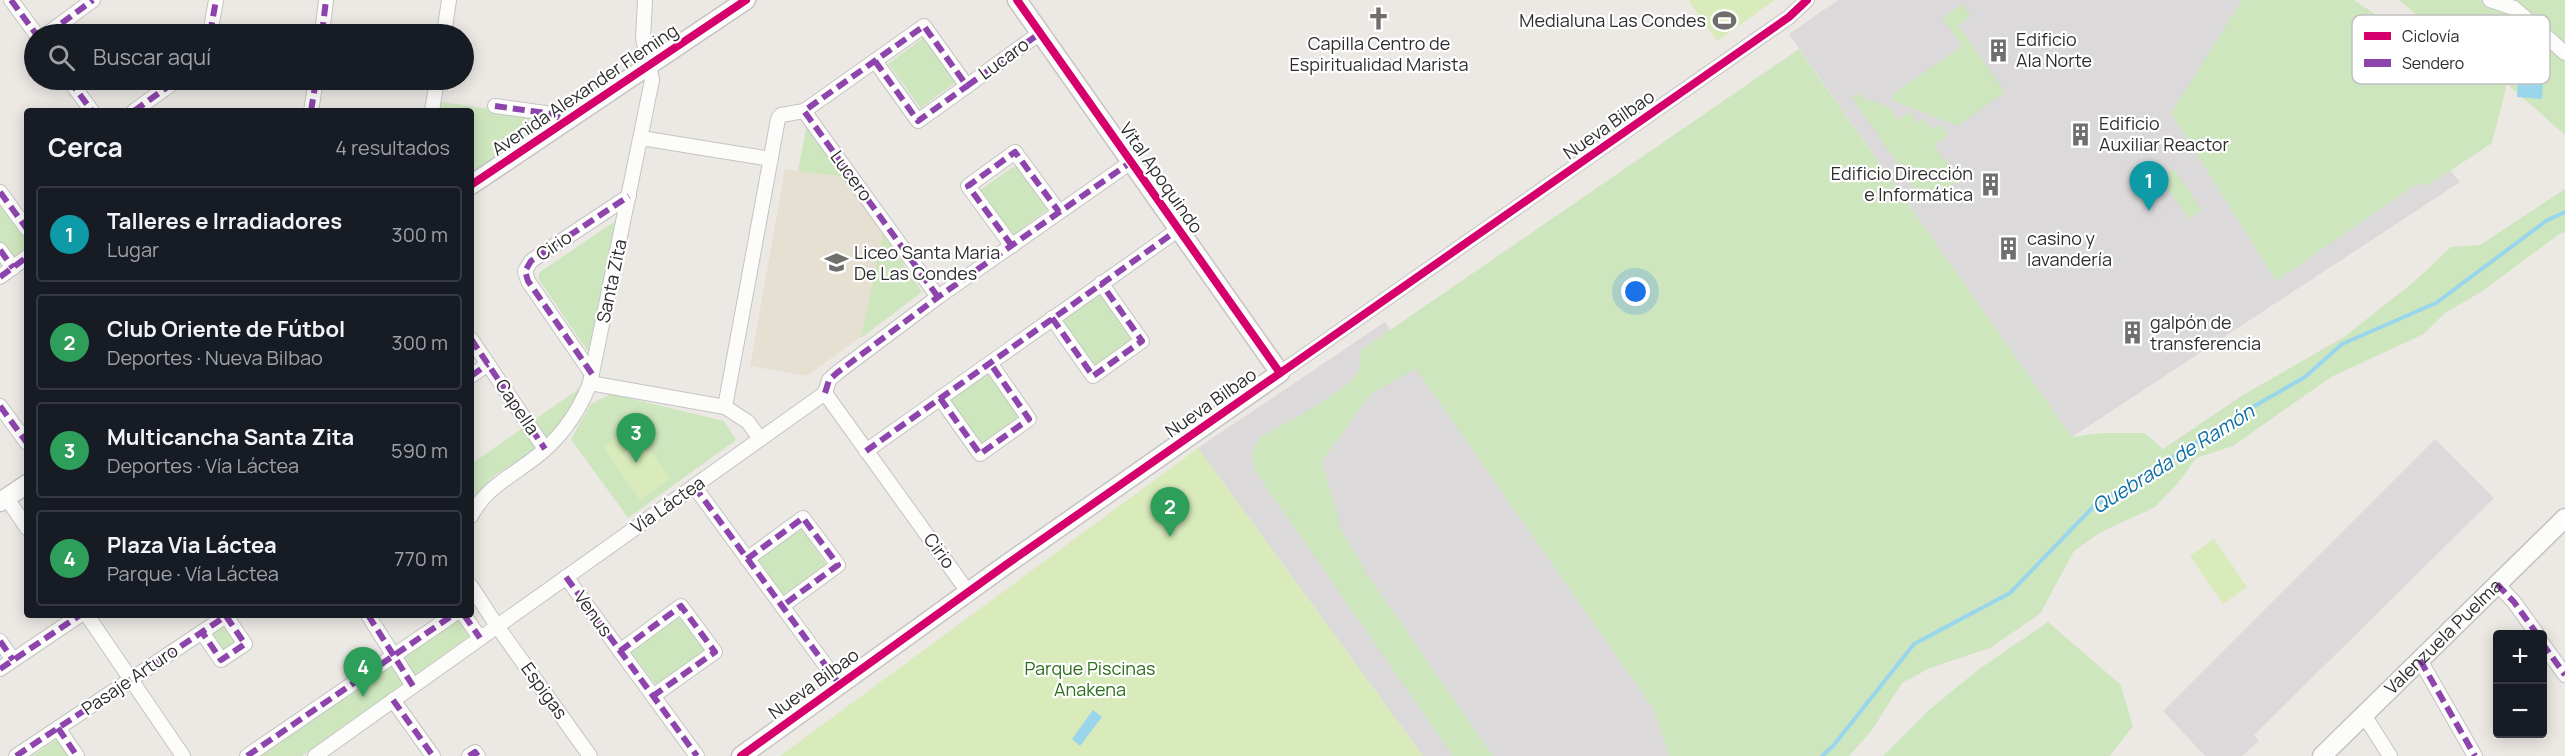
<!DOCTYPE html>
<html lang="es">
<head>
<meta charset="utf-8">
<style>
  body { margin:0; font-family:Manrope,sans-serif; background:#242831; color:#f1f3f6 }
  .controls { position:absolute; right:18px; bottom:18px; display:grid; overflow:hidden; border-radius:6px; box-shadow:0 3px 15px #0003 }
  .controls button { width:54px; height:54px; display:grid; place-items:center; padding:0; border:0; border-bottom:2px solid #363941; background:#171b24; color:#f1f3f6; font:30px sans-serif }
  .you { position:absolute; left:1636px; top:292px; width:21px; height:21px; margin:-15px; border:4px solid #fff; border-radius:50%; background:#1a73e8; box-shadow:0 0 0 9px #1a73e833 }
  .badge { display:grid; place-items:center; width:39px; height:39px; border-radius:50%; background:#0b8043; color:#fff; font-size:20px; font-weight:700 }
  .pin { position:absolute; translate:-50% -50px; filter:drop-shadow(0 2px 3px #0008) }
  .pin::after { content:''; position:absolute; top:32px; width:21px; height:18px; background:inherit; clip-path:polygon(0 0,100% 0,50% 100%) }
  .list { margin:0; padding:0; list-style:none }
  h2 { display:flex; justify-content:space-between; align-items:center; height:78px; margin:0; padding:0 24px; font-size:26px }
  h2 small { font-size:20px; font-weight:400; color:#9ea1a6 }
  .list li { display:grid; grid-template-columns:39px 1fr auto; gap:18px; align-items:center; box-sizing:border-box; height:96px; margin:0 12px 12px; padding:0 12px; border:2px solid #363941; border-radius:6px }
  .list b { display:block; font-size:22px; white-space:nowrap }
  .list p { margin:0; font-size:20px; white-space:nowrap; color:#9ea1a6 }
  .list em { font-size:20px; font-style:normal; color:#9ea1a6 }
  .icon { flex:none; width:33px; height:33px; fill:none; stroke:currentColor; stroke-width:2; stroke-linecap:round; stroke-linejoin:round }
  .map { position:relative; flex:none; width:2565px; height:756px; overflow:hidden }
  .search { position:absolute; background:#171b24; box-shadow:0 3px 15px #0003; left:24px; top:24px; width:450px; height:66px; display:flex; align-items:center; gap:15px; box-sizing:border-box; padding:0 21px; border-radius:33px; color:#9ea1a6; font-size:22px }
  .panel { position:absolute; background:#171b24; box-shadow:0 3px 15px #0003; left:24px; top:108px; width:450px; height:510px; border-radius:6px }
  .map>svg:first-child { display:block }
  .industrial { fill:#dcd9db }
  .education { fill:#e6e0d3 }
  .green { fill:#cee6be }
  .pitch { fill:#d9eabb }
  .water { fill:#99d6ec }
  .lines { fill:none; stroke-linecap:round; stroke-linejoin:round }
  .stream { stroke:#99d6ec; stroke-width:4 }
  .street-casing { stroke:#c5c4c5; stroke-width:16 }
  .secondary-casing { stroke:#c5c4c5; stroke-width:21 }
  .street { stroke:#fcfcfb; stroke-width:14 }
  .secondary { stroke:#fcfcfb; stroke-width:18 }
  .quiet { stroke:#8e44ad; stroke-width:6; stroke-dasharray:12 6; stroke-linecap:butt }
  .cycleway-casing { stroke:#fff; stroke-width:11 }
  .cycleway { stroke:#d6006c; stroke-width:8 }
  .labels { text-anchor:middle; stroke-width:4.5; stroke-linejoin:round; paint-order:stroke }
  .poi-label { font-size:18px; fill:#2e2e2e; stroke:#fff; text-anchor:start }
  .street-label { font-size:18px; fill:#2e2e2e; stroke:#fff }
  .park-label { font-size:18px; fill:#2c6e1b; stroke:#fff }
  .water-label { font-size:20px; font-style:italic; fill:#0d6fa3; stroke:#fff }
  .key { fill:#fff; stroke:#c0c0c0; stroke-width:1.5 }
  .key-label { font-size:16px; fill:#2e2e2e }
</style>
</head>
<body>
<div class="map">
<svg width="2565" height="756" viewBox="0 0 2565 756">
  <rect width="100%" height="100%" fill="#ece8e4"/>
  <g class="industrial">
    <path d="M1838,0h465l157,182 -388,255 -283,-403z"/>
    <path d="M1385,322l267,385 18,49h-247l-225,-308z"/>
    <path d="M2435,439l59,59 -240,237 5,6 -17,15h-37l-42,-45z"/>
  </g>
  <path class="education" d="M785,169l59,8 78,115 -115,84 -57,-10z"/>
  <g class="green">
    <path d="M2242,0h112l34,23 54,58 6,-35 -14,-16 -35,-30h166v135l-58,-51 -15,59 -65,43 -9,-3 -142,98 -105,-168z"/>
    <path d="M1963,4l8,12 -13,9 47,67 -48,34 -66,-26 3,-7 68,-47 -19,-28z"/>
    <path d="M923,38l33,44 -35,26 -33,-44z"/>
    <path d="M1799,49l273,388 30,-4h43l18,16 80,-54 101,-58 71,-56 36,-34 29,-2 85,-56v43l-7,3 -77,57 -36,21 -21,21 -93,43 -98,69 -37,12 -18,25 -23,24 -54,25 -27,19 -34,63 -50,34 -60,20 -28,15 -30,47 -23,26h-179l-18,-49 -236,-338 -45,25 -49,67 20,70 25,43 126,182h-40l-198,-285 -4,-17 9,-17 51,-28 37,-25 11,-13 2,-21z"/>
    <path d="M1859,93l2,4 28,10 9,13 12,-8 7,11 7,-4 8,11 8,-6 8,11 -14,10 25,36 -34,23 -73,-107z"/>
    <path d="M442,102l121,18 -92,61v-70h-31z"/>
    <path d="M807,123l37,54 -46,-6z"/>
    <path d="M1016,165l32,44 -35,26 -33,-45z"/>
    <path d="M2174,169l28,41 -13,9 -28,-41z"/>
    <path d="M0,201l27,38v12l-14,12 -13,-18z"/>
    <path d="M620,218l-29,138 -53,-78 2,-6z"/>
    <path d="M883,234l39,58 -61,46z"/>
    <path d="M1100,294l35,48 -37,27 -35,-48z"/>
    <path d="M986,371l34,46 -38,27 -34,-46z"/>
    <path d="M587,383l-13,25 -18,21 -28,25 -34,22 -23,24v-36z"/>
    <path d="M611,394l113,27 12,19 -108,78 -57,-79 20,-35z"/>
    <path d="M799,525l30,43 -48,34 -30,-43z"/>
    <path d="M678,614l29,38 -48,37 -29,-38z"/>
    <path d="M456,616l17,21 -171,119h-51z"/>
    <path d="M2048,622l72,62 13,42 -23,30h-227l46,-46 49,-40z"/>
    <path d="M225,623l13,19 -15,10 -13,-19z"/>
    <path d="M58,738l12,18h-38z"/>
  </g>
  <g class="pitch">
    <path d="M1688,0h87l-58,41z"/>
    <path d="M633,426l37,52 -30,22 -37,-53z"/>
    <path d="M1198,448l225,308h-643z"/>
    <path d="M2214,539l33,48 -24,17 -33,-48z"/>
  </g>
  <g class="water">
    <path d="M2518,82l25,2 -1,15 -25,-2z"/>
    <path d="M1093,710l9,7 -22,29 -8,-7z"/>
  </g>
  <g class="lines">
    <path class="stream" d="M1822,756l11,-10 81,-102 96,-51 83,-86 165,-103 47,-27 37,-33 94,-41 110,-82 19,-9"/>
    <defs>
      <g id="street">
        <path d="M11,0l25,34"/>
        <path d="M2490,0l24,8 51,45"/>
        <path d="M47,34l46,-34"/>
        <path d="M210,34l6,-34"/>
        <path d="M322,34l4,-34"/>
        <path d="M444,34l5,-34"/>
        <path d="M875,61l43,60 49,-35"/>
        <path d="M69,80l23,31"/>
        <path d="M495,106l58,8 13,7"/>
        <path d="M134,111l43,-31"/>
        <path d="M311,111l5,-31"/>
        <path d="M432,111l5,-31"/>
        <path d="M804,111l134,186"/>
        <path d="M641,138l130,21"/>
        <path d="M0,192l27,37"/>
        <path d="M1012,246l-44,-60 47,-34 44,60"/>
        <path d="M0,250l13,18"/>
        <path d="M0,277l27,-20"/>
        <path d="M1052,318l41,58 49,-35 -41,-58"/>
        <path d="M471,339l74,110"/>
        <path d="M1280,373l509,-356 18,-17"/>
        <path d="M592,374l-64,-93 -3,-10 6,-10 98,-65"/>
        <path d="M471,376l17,-12"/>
        <path d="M590,383l135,24 23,15 12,17"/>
        <path d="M825,393l143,199"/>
        <path d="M940,398l40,56 49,-35 -39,-56"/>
        <path d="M0,406l27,37"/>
        <path d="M725,407l53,-288 3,-4 23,-4 120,-85 43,60 73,-53"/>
        <path d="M866,451l313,-222"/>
        <path d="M694,486l146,199"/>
        <path d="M6,497l21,31"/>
        <path d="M471,516c14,-27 37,-38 61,-56 26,-19 46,-46 58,-77l60,-293 2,-10 -9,-42 2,-38"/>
        <path d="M747,559l56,-41 35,47 -56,41"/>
        <path d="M566,577l131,179"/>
        <path d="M2497,584l17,18 23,32"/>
        <path d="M471,586l26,40 93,130"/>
        <path d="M87,615l96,141"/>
        <path d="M368,615l45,71"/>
        <path d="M464,615l16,23"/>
        <path d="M0,641l13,19"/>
        <path d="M2542,643l23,32"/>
        <path d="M620,651l61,-45 34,46 -62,44"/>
        <path d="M2420,660l55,96"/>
        <path d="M0,669l80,-54"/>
        <path d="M393,700l40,56"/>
        <path d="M2364,715l26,41"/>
        <path d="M58,728l19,28"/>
        <path d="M16,756l210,-140 19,28 -24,16 -19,-28"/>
        <path d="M247,756l206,-141"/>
        <path d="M315,756l510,-363 4,-13 9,-8 100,-75 193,-135"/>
        <path d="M469,756l6,-4 3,4"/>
      </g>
      <g id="secondary">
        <path d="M471,185l275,-185"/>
        <path d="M0,502l27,-18"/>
        <path d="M741,756l266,-192 273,-191 -263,-373"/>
        <path id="s1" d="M2322,756l243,-238"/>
      </g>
    </defs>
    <use href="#street" class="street-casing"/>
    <use href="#secondary" class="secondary-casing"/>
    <use href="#street" class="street"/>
    <use href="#secondary" class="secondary"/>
    <g class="quiet">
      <path d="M11,0l25,34"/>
      <path d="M47,34l46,-34"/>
      <path d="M210,34l6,-34"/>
      <path d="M322,34l4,-34"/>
      <path d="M875,61l43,60 49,-35"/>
      <path d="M69,80l23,31"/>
      <path d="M495,106l58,8 13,7"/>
      <path d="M134,111l43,-31"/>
      <path d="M311,111l5,-31"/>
      <path d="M0,192l27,37"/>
      <path d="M1012,246l-44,-60 47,-34 44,60"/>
      <path d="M0,250l13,18"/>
      <path d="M0,277l27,-20"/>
      <path d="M938,297l-134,-186 120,-85 43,60 73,-53"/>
      <path d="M1052,318l41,58 49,-35 -41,-58"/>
      <path d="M471,339l74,110"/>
      <path d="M592,374l-64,-93 -3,-10 6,-10 98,-65"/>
      <path d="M471,376l17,-12"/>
      <path d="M825,393l4,-13 9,-8 100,-75 193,-135"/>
      <path d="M940,398l40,56 49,-35 -39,-56"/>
      <path d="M0,406l27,37"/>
      <path d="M866,451l313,-222"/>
      <path d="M694,486l146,199"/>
      <path d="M747,559l56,-41 35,47 -56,41"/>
      <path d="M566,577l131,179"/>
      <path d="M2497,584l17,18 23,32"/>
      <path d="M368,615l45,71"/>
      <path d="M464,615l16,23"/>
      <path d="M0,641l13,19"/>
      <path d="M2542,643l23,32"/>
      <path d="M620,651l61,-45 34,46 -62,44"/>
      <path d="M2420,660l55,96"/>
      <path d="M0,669l80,-54"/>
      <path d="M393,700l40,56"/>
      <path d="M58,728l19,28"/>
      <path d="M16,756l210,-140 19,28 -24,16 -19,-28"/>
      <path d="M247,756l206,-141"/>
      <path d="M469,756l6,-4 3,4"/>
    </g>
    <defs>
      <g id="cycleway">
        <path d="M1017,0l263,373"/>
        <path d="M471,185l275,-185"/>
        <path d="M741,756l266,-192 782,-547 18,-17"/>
      </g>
    </defs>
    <use href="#cycleway" class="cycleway-casing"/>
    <use href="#cycleway" class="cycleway"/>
  </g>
  <defs>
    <symbol id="church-bare" viewBox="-9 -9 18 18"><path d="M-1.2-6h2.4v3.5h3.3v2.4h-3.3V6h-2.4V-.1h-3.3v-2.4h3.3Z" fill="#706f6e" stroke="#fff" stroke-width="2.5" paint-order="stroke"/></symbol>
    <symbol id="stadium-bare" viewBox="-9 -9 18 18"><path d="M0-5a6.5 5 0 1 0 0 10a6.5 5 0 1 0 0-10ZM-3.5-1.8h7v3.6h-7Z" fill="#706f6e" stroke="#fff" stroke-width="2.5" paint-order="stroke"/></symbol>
    <symbol id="building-bare" viewBox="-9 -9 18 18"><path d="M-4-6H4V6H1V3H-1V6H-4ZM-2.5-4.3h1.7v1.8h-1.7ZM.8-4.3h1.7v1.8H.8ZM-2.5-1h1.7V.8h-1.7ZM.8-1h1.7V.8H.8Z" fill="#706f6e" stroke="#fff" stroke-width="2.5" paint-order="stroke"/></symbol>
    <symbol id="school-bare" viewBox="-9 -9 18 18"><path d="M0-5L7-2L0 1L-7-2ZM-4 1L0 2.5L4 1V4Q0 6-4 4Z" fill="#706f6e" stroke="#fff" stroke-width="2.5" paint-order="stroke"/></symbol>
  </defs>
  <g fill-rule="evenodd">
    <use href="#church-bare" x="1362" y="2" width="33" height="33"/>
    <use href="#stadium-bare" x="1708" y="4" width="33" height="33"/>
    <use href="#building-bare" x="1982" y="34" width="33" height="33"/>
    <use href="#building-bare" x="2064" y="118" width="33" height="33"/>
    <use href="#building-bare" x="1974" y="168" width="33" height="33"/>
    <use href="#building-bare" x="1992" y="232" width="33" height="33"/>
    <use href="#school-bare" x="820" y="246" width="33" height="33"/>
    <use href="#building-bare" x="2116" y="316" width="33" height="33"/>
  </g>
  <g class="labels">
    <g class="poi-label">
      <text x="1706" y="27" text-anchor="end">Medialuna Las Condes</text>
      <text x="2016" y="46">Edificio<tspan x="2016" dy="21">Ala Norte</tspan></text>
      <text x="1379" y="50" text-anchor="middle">Capilla Centro de<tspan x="1379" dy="21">Espiritualidad Marista</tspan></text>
      <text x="2099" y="130">Edificio<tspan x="2099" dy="21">Auxiliar Reactor</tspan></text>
      <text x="1973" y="180" text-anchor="end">Edificio Dirección<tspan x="1973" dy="21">e Informática</tspan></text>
      <text x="2027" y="245">casino y<tspan x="2027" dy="21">lavandería</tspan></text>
      <text x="854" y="259">Liceo Santa Maria<tspan x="854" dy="21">De Las Condes</tspan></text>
      <text x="2150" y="329">galpón de<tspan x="2150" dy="21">transferencia</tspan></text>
    </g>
    <g class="street-label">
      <text transform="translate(1004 59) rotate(-36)" y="6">Lucaro</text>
      <text transform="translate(585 90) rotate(-34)" y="6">Avenida Alexander Fleming</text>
      <text transform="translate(1609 125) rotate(-35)" y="6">Nueva Bilbao</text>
      <text transform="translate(851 176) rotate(54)" y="6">Lucero</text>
      <text transform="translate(1161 178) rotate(55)" y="6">Vital Apoquindo</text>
      <text transform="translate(554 246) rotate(-34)" y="6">Cirio</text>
      <text transform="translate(612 281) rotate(-78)" y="6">Santa Zita</text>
      <text transform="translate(1211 403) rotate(-35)" y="6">Nueva Bilbao</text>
      <text transform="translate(517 407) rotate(56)" y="6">Capella</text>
      <text transform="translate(668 505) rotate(-35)" y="6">Vía Láctea</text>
      <text transform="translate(939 551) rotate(54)" y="6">Cirio</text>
      <text transform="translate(593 614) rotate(54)" y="6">Venus</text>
      <text dy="6" stroke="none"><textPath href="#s1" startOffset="170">Valenzuela Puelma</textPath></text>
      <text transform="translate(130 680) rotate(-34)" y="6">Pasaje Arturo</text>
      <text transform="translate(814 684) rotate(-36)" y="6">Nueva Bilbao</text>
      <text transform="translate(544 691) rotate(54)" y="6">Espigas</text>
    </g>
    <g class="park-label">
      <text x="1090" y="675">Parque Piscinas<tspan x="1090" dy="21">Anakena</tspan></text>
    </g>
    <g class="water-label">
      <text transform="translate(2173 459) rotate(-32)" y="7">Quebrada de Ramón</text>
    </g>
  </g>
  <rect x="2352" y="15" width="198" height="69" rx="9" class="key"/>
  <rect x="2364" y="32" width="27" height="8" fill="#d6006c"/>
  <rect x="2364" y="59" width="27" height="8" fill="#8e44ad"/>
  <g class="key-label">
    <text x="2402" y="42">Ciclovía</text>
    <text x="2402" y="69">Sendero</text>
  </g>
</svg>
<div class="controls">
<button>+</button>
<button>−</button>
</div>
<div class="you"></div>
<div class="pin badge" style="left:2149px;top:211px;background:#0f9aa8">1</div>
<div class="pin badge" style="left:1170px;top:537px;background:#2e9e5b">2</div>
<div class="pin badge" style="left:636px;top:463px;background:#2e9e5b">3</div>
<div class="pin badge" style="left:363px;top:697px;background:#2e9e5b">4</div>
<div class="search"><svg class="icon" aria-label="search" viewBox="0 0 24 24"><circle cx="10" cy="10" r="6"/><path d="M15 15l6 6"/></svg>Buscar aquí</div>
<section class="panel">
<h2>Cerca<small>4 resultados</small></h2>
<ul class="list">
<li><span class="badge" style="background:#0f9aa8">1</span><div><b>Talleres e Irradiadores</b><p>Lugar</p></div><em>300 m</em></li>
<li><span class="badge" style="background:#2e9e5b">2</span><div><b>Club Oriente de Fútbol</b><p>Deportes · Nueva Bilbao</p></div><em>300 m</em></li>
<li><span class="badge" style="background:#2e9e5b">3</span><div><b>Multicancha Santa Zita</b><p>Deportes · Vía Láctea</p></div><em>590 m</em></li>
<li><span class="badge" style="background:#2e9e5b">4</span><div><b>Plaza Via Láctea</b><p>Parque · Vía Láctea</p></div><em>770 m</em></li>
</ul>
</section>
</div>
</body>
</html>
